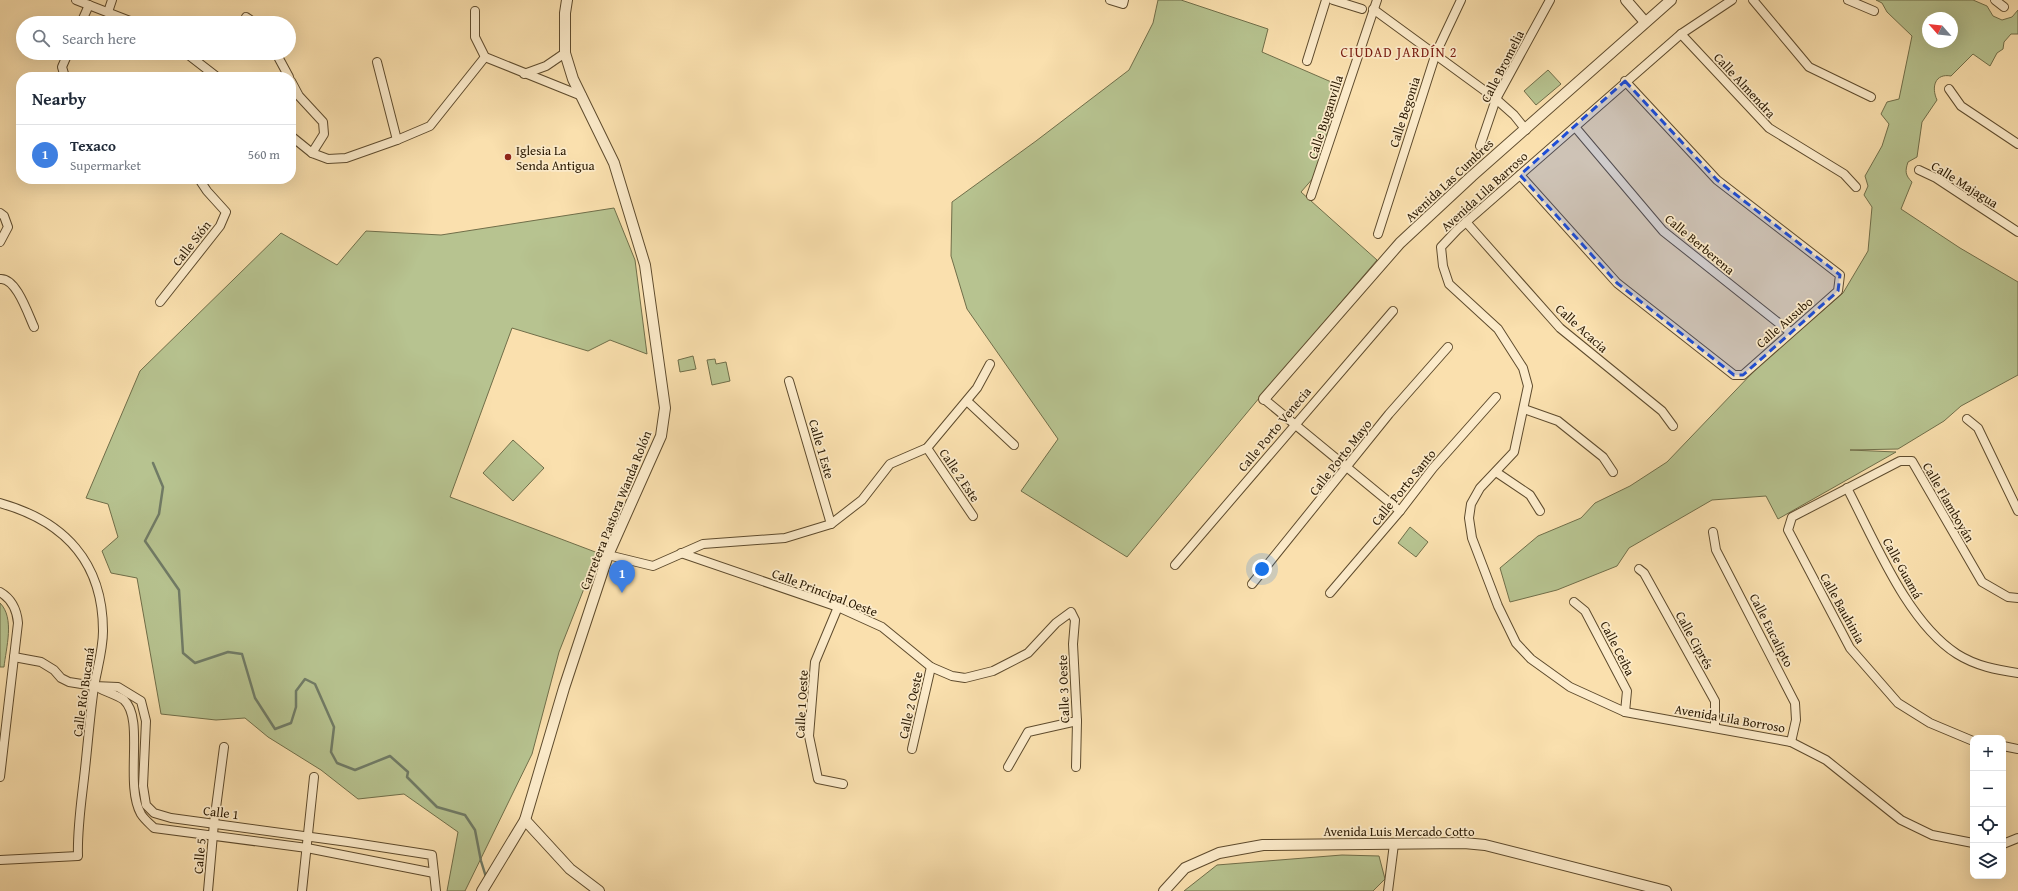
<!DOCTYPE html>
<html lang="en">
<head>
<meta charset="utf-8">
<style>
  body { margin:0; font-family:"Gentium Book Plus",serif; background:#f6f6f7; color:#1f2937 }
  .controls { position:absolute; right:12px; bottom:12px; display:grid; overflow:hidden; border-radius:8px; box-shadow:0 4px 16px #0002 }
  .controls button { width:36px; height:36px; display:grid; place-items:center; padding:0; border:0; border-bottom:1px solid #e0e1e3; background:#fff; color:#1f2937; font:20px sans-serif }
  .compass { position:absolute; left:1922px; top:12px; width:36px; height:36px; border-radius:50%; background:#fff; box-shadow:0 4px 16px #0002; rotate:297deg }
  .you { position:absolute; left:1262px; top:569px; width:14px; height:14px; margin:-10px; border:3px solid #fff; border-radius:50%; background:#1a73e8; box-shadow:0 0 0 6px #1a73e833 }
  .badge { display:grid; place-items:center; width:26px; height:26px; border-radius:50%; background:#8f2418; color:#fff; font-size:13px; font-weight:700 }
  .pin { position:absolute; translate:-50% -33px; filter:drop-shadow(0 1px 2px #0008) }
  .pin::after { content:''; position:absolute; top:21px; width:14px; height:12px; background:inherit; clip-path:polygon(0 0,100% 0,50% 100%) }
  .list { margin:0; padding:0; list-style:none }
  h2 { display:flex; justify-content:space-between; align-items:center; height:52px; margin:0; padding:0 16px; font-size:17px }
  h2 small { font-size:13px; font-weight:400; color:#747a83 }
  .list li { display:grid; grid-template-columns:26px 1fr auto; gap:12px; align-items:center; box-sizing:border-box; height:60px; padding:0 16px; border-top:1px solid #e0e1e3 }
  .list b { display:block; font-size:15px; white-space:nowrap }
  .list p { margin:0; font-size:13px; white-space:nowrap; color:#747a83 }
  .list em { font-size:13px; font-style:normal; color:#747a83 }
  .icon { flex:none; width:22px; height:22px; fill:none; stroke:currentColor; stroke-width:2; stroke-linecap:round; stroke-linejoin:round }
  .map { position:relative; flex:none; width:2018px; height:891px; overflow:hidden }
  .search { position:absolute; background:#fff; box-shadow:0 4px 16px #0002; left:16px; top:16px; width:280px; height:44px; display:flex; align-items:center; gap:10px; box-sizing:border-box; padding:0 14px; border-radius:22px; color:#747a83; font-size:15px }
  .panel { position:absolute; background:#fff; box-shadow:0 4px 16px #0002; left:16px; top:72px; width:280px; height:112px; border-radius:16px }
  .map>svg:first-child { display:block }
  .green { fill:#b7c390; stroke:#706e49; fill-rule:evenodd }
  .lines { fill:none; stroke-linecap:round; stroke-linejoin:round }
  .stream { stroke:#707b66; stroke-width:2.5 }
  .minor-casing { stroke:#5e4b2d; stroke-width:10 }
  .tertiary-casing { stroke:#5e4b2d; stroke-width:12 }
  .minor { stroke:#fcebca; stroke-width:8 }
  .tertiary { stroke:#fcebca; stroke-width:10 }
  .marked { fill:#1d4ed8; fill-opacity:0.2; stroke:#1d4ed8; stroke-width:3; stroke-dasharray:8 5; stroke-linejoin:round }
  .poi-dot { fill:#8f2418; stroke:#fcebca; stroke-width:1.5 }
  .labels { text-anchor:middle; stroke-width:3.5; stroke-linejoin:round; paint-order:stroke }
  .street-label { font-size:13px; fill:#2a1902; stroke:#fcebca }
  .poi-label { font-size:13px; fill:#2a1902; stroke:#fcebca; text-anchor:start }
  .neighbourhood-label { font-size:14px; letter-spacing:1px; fill:#7a1f14; stroke:#fcebca }
</style>
</head>
<body>
<div class="map">
<svg width="2018" height="891" viewBox="0 0 2018 891">
  <rect width="100%" height="100%" fill="#fae0ae"/>
  <filter id="stains"><feTurbulence type="fractalNoise" baseFrequency=".005" numOctaves="4"/><feColorMatrix values="0 0 0 0 .2 0 0 0 0 .09 0 0 0 0 .02 0 0 0 .5 -.17"/></filter>
  <radialGradient id="worn" r=".72"><stop offset=".6" stop-color="#630" stop-opacity="0"/><stop offset="1" stop-color="#630" stop-opacity=".3"/></radialGradient>
  <g class="green">
    <path d="M1158,0h23l87,29 -6,23 74,32 -15,85 -20,23 76,68 -117,137 -133,160 -106,-66 37,-52 -91,-130 -16,-53 1,-54 84,-61 93,-71 24,-47z"/>
    <path d="M1876,0h97l14,6 6,10 9,4 10,-3 6,-7v24h-7l-7,8 -1,7 -6,4 -7,13 -17,-12 -22,22c-16,-3 -20,11 -14,24l-15,22 -5,35 -9,5c-3,9 -3,13 4,20l-11,27 59,39 58,34v93l-57,31 -17,15 -46,28 -48,1 46,2 -118,67 -12,-23 -54,4 -83,48 -12,18 -60,24 -47,12 -10,-34 38,-32 43,-18 14,-15 35,-17 37,-24 90,-94 86,-75 25,-42 4,-44 -8,-12 4,-9 -3,-10 17,-30 7,-22 -8,-10 6,-12 12,-3 13,-63 -25,-24 -5,-9zM1928,18h24v24h-24z"/>
    <path d="M1548,70l13,14 -25,21 -12,-14z"/>
    <path d="M614,208l21,52 12,94 -37,-14 -22,11 -76,-23 -62,169 148,56 -39,99 -27,102 -67,137h-18l11,-59 -54,-38 -46,5 -37,-29 -53,-33 -23,-19 -29,2 -55,-6 -24,-136 -26,-5 -9,-22 16,-14 -10,-33 -22,-6 54,-127 141,-138 56,32 29,-34 75,4z"/>
    <path d="M693,356l3,13 -16,3 -2,-12z"/>
    <path d="M715,359l1,5 10,-2 4,19 -18,4 -5,-25z"/>
    <path d="M513,440l31,28 -31,33 -30,-28z"/>
    <path d="M1410,527l18,15 -12,15 -18,-14z"/>
    <path d="M0,603c15,15 6,45 4,64h-4z"/>
    <path d="M1342,855l37,1 6,23 -12,12h-189l33,-26z"/>
  </g>
  <g class="lines">
    <path class="stream" d="M153,463l10,24 -4,27 -14,27 34,49 4,63 12,10 33,-11 14,2 13,44 20,31 16,-6 5,-16v-16l9,-12 10,5 19,43 -3,25 6,11 18,7 35,-14 18,16 -1,5 30,30 28,8 10,15 6,31 5,16"/>
    <defs>
      <g id="minor">
        <path d="M76,0l59,23"/>
        <path d="M1110,0l13,4 1,-4"/>
        <path d="M1333,0l29,9"/>
        <path d="M1732,0l-51,34 -224,196 -16,17 2,19 6,18 49,45 25,39 5,18 -14,66 -34,36 -9,16 -2,14 3,20 26,68 18,37 15,16 39,28 55,25 166,30 35,18 75,60 31,15 41,8"/>
        <path d="M1753,0l56,67 62,30"/>
        <path d="M1848,0l26,11"/>
        <path d="M1995,0l9,7"/>
        <path d="M1373,9l123,90 18,16 12,15"/>
        <path d="M475,11v26l10,20 97,39"/>
        <path d="M108,12l4,-12"/>
        <path d="M246,17l9,6"/>
        <path d="M81,23l8,-18"/>
        <path d="M1681,34l88,94 75,46 12,13"/>
        <path d="M186,53l31,24"/>
        <path d="M276,53l13,24"/>
        <path d="M1307,61l19,-61"/>
        <path d="M377,62l20,78"/>
        <path d="M524,74l22,-8 19,-13"/>
        <path d="M65,77l-3,-10 6,-14"/>
        <path d="M291,81l8,15 24,26 1,12 -12,19"/>
        <path d="M1949,89l12,17 57,38"/>
        <path d="M1575,127l88,104 127,101"/>
        <path d="M291,136l21,17 16,6 18,-1 51,-18 33,-14 55,-69"/>
        <path d="M1480,146l16,-47 54,-99"/>
        <path d="M1919,170l17,8 82,54"/>
        <path d="M1520,175l97,108 117,92h9l95,-84 2,-16 -123,-95 -92,-99"/>
        <path d="M1311,196l66,-196"/>
        <path d="M0,213l4,3 4,11 -8,15"/>
        <path d="M1466,222l94,106 102,83 11,15"/>
        <path d="M1378,234l58,-181 25,-53"/>
        <path d="M0,279c16,-2 28,35 34,48"/>
        <path d="M160,302l60,-76 6,-14 -19,-21 -8,-12"/>
        <path d="M789,381l42,143"/>
        <path d="M1264,399l136,112"/>
        <path d="M967,401l47,44"/>
        <path d="M1524,409l34,12 45,36 10,15"/>
        <path d="M1967,419l11,9 40,83"/>
        <path d="M927,448l46,68"/>
        <path d="M1496,472l34,23 10,16"/>
        <path d="M1847,488c28,53 60,134 110,166 19,12 40,16 61,19"/>
        <path d="M0,503c64,18 103,59 103,128 0,19 -6,38 -9,56 -4,27 -6,55 -9,82 -3,29 -8,58 -7,87l-78,4"/>
        <path d="M1713,532l3,18 79,153 1,17 -5,22"/>
        <path d="M681,553l157,54 44,20 49,40 21,9 13,2 28,-7 35,-18 28,-30 15,-11 4,8 -2,24 4,77 -1,46"/>
        <path d="M608,555l45,11 50,-22 82,-6 46,-14 31,-24 28,-36 37,-16 50,-60 13,-24"/>
        <path d="M1175,565l218,-254"/>
        <path d="M1639,569l5,4 71,128v27"/>
        <path d="M1252,584l137,-170 59,-67"/>
        <path d="M0,592c12,7 17,19 18,31l-18,154"/>
        <path d="M1330,593l70,-82 33,-43 63,-71"/>
        <path d="M1574,602l11,9 42,80 -2,21"/>
        <path d="M838,607l-23,55 -6,74 9,43 25,5"/>
        <path d="M14,657l27,5 13,8 7,8 8,4 25,4 24,1 23,14 5,20 -3,65 3,19 8,8 17,5 177,24 84,13 4,36"/>
        <path d="M99,688c7,4 18,7 25,12 21,19 0,84 17,114 3,5 9,10 13,14l153,20 127,25"/>
        <path d="M1973,741l-43,-18 -32,-20 -48,-55 -62,-118 4,-13 108,-56h12l70,121 26,15 10,1"/>
        <path d="M2003,746l15,3"/>
        <path d="M912,749l19,-82"/>
        <path d="M1008,767l20,-35 49,-11"/>
        <path d="M2003,844l15,-6"/>
        <path d="M208,891l6,-68 10,-76"/>
        <path d="M302,891l12,-114"/>
        <path d="M1388,891l6,-47"/>
      </g>
      <g id="tertiary">
        <path d="M1626,0l19,22"/>
        <path d="M1264,399l136,-156 72,-67 199,-176"/>
        <path d="M525,820l45,49 29,22"/>
        <path d="M482,891l43,-71 39,-132 44,-133 53,-119 4,-28 -20,-143 -31,-102 -41,-84 -8,-26v-40l2,-13"/>
        <path d="M1164,891l21,-23 34,-15 44,-8 201,-2 21,2 181,46"/>
      </g>
    </defs>
    <use href="#minor" class="minor-casing"/>
    <use href="#tertiary" class="tertiary-casing"/>
    <use href="#minor" class="minor"/>
    <use href="#tertiary" class="tertiary"/>
  </g>
  <path class="marked" d="M1625,81l92,99 123,95 -2,16 -95,84h-9l-117,-92 -97,-108z"/>
  <circle class="poi-dot" cx="508" cy="157" r="4"/>
  <g class="labels">
    <g class="street-label">
      <text transform="translate(1502 66) rotate(-63)" y="5">Calle Bromelia</text>
      <text transform="translate(1745 85) rotate(47)" y="5">Calle Almendra</text>
      <text transform="translate(1404 112) rotate(-72)" y="5">Calle Begonia</text>
      <text transform="translate(1325 117) rotate(-72)" y="5">Calle Buganvilla</text>
      <text transform="translate(1449 180) rotate(-43)" y="5">Avenida Las Cumbres</text>
      <text transform="translate(1965 184) rotate(32)" y="5">Calle Majagua</text>
      <text transform="translate(1484 191) rotate(-42)" y="5">Avenida Lila Barroso</text>
      <text transform="translate(191 243) rotate(-52)" y="5">Calle Sión</text>
      <text transform="translate(1700 244) rotate(40)" y="5">Calle Berberena</text>
      <text transform="translate(1784 322) rotate(-41)" y="5">Calle Ausubo</text>
      <text transform="translate(1582 328) rotate(42)" y="5">Calle Acacia</text>
      <text transform="translate(1274 429) rotate(-50)" y="5">Calle Porto Venecia</text>
      <text transform="translate(822 449) rotate(74)" y="5">Calle 1 Este</text>
      <text transform="translate(1340 457) rotate(-52)" y="5">Calle Porto Mayo</text>
      <text transform="translate(960 475) rotate(56)" y="5">Calle 2 Este</text>
      <text transform="translate(1403 487) rotate(-51)" y="5">Calle Porto Santo</text>
      <text transform="translate(1949 502) rotate(60)" y="5">Calle Flamboyán</text>
      <text transform="translate(615 510) rotate(-68)" y="5">Carretera Pastora Wanda Rolón</text>
      <text transform="translate(1903 568) rotate(61)" y="5">Calle Guamá</text>
      <text transform="translate(825 592) rotate(21)" y="5">Calle Principal Oeste</text>
      <text transform="translate(1843 608) rotate(61)" y="5">Calle Bauhinia</text>
      <text transform="translate(1772 630) rotate(63)" y="5">Calle Eucalipto</text>
      <text transform="translate(1695 640) rotate(61)" y="5">Calle Ciprés</text>
      <text transform="translate(1618 648) rotate(63)" y="5">Calle Ceiba</text>
      <text transform="translate(1063 689) rotate(-92)" y="5">Calle 3 Oeste</text>
      <text transform="translate(83 692) rotate(-82)" y="5">Calle Río Bucaná</text>
      <text transform="translate(801 704) rotate(-87)" y="5">Calle 1 Oeste</text>
      <text transform="translate(910 705) rotate(-77)" y="5">Calle 2 Oeste</text>
      <text transform="translate(1730 718) rotate(10)" y="5">Avenida Lila Borroso</text>
      <text transform="translate(221 812) rotate(7)" y="5">Calle 1</text>
      <text x="1399" y="836">Avenida Luis Mercado Cotto</text>
      <text transform="translate(199 856) rotate(-85)" y="5">Calle 5</text>
    </g>
    <g class="poi-label">
      <text x="516" y="155">Iglesia La<tspan x="516" dy="15">Senda Antigua</tspan></text>
    </g>
    <g class="neighbourhood-label">
      <text x="1399" y="57">CIUDAD JARDÍN 2</text>
    </g>
  </g>
  <rect width="100%" height="100%" filter="url(#stains)"/>
  <rect width="100%" height="100%" fill="url(#worn)"/>
</svg>
<div class="controls">
<button>+</button>
<button>−</button>
<button><svg class="icon" aria-label="locate" viewBox="0 0 24 24"><circle cx="12" cy="12" r="6"/><path d="M12 2v4M12 18v4M2 12h4M18 12h4"/></svg></button>
<button><svg class="icon" aria-label="layers" viewBox="0 0 24 24"><path d="M12 4l9 5-9 5-9-5zM3 14l9 5 9-5"/></svg></button>
</div>
<svg class="compass" viewBox="-18 -18 36 36"><path d="M0-13l5 13h-10z" fill="#e53935"/><path d="M0 13l5-13h-10z" fill="#747a83"/></svg>
<div class="you"></div>
<div class="pin badge" style="left:622px;top:593px;background:#3f7fe0">1</div>
<div class="search"><svg class="icon" aria-label="search" viewBox="0 0 24 24"><circle cx="10" cy="10" r="6"/><path d="M15 15l6 6"/></svg>Search here</div>
<section class="panel">
<h2>Nearby<small></small></h2>
<ul class="list">
<li><span class="badge" style="background:#3f7fe0">1</span><div><b>Texaco</b><p>Supermarket</p></div><em>560 m</em></li>
</ul>
</section>
</div>
</body>
</html>
